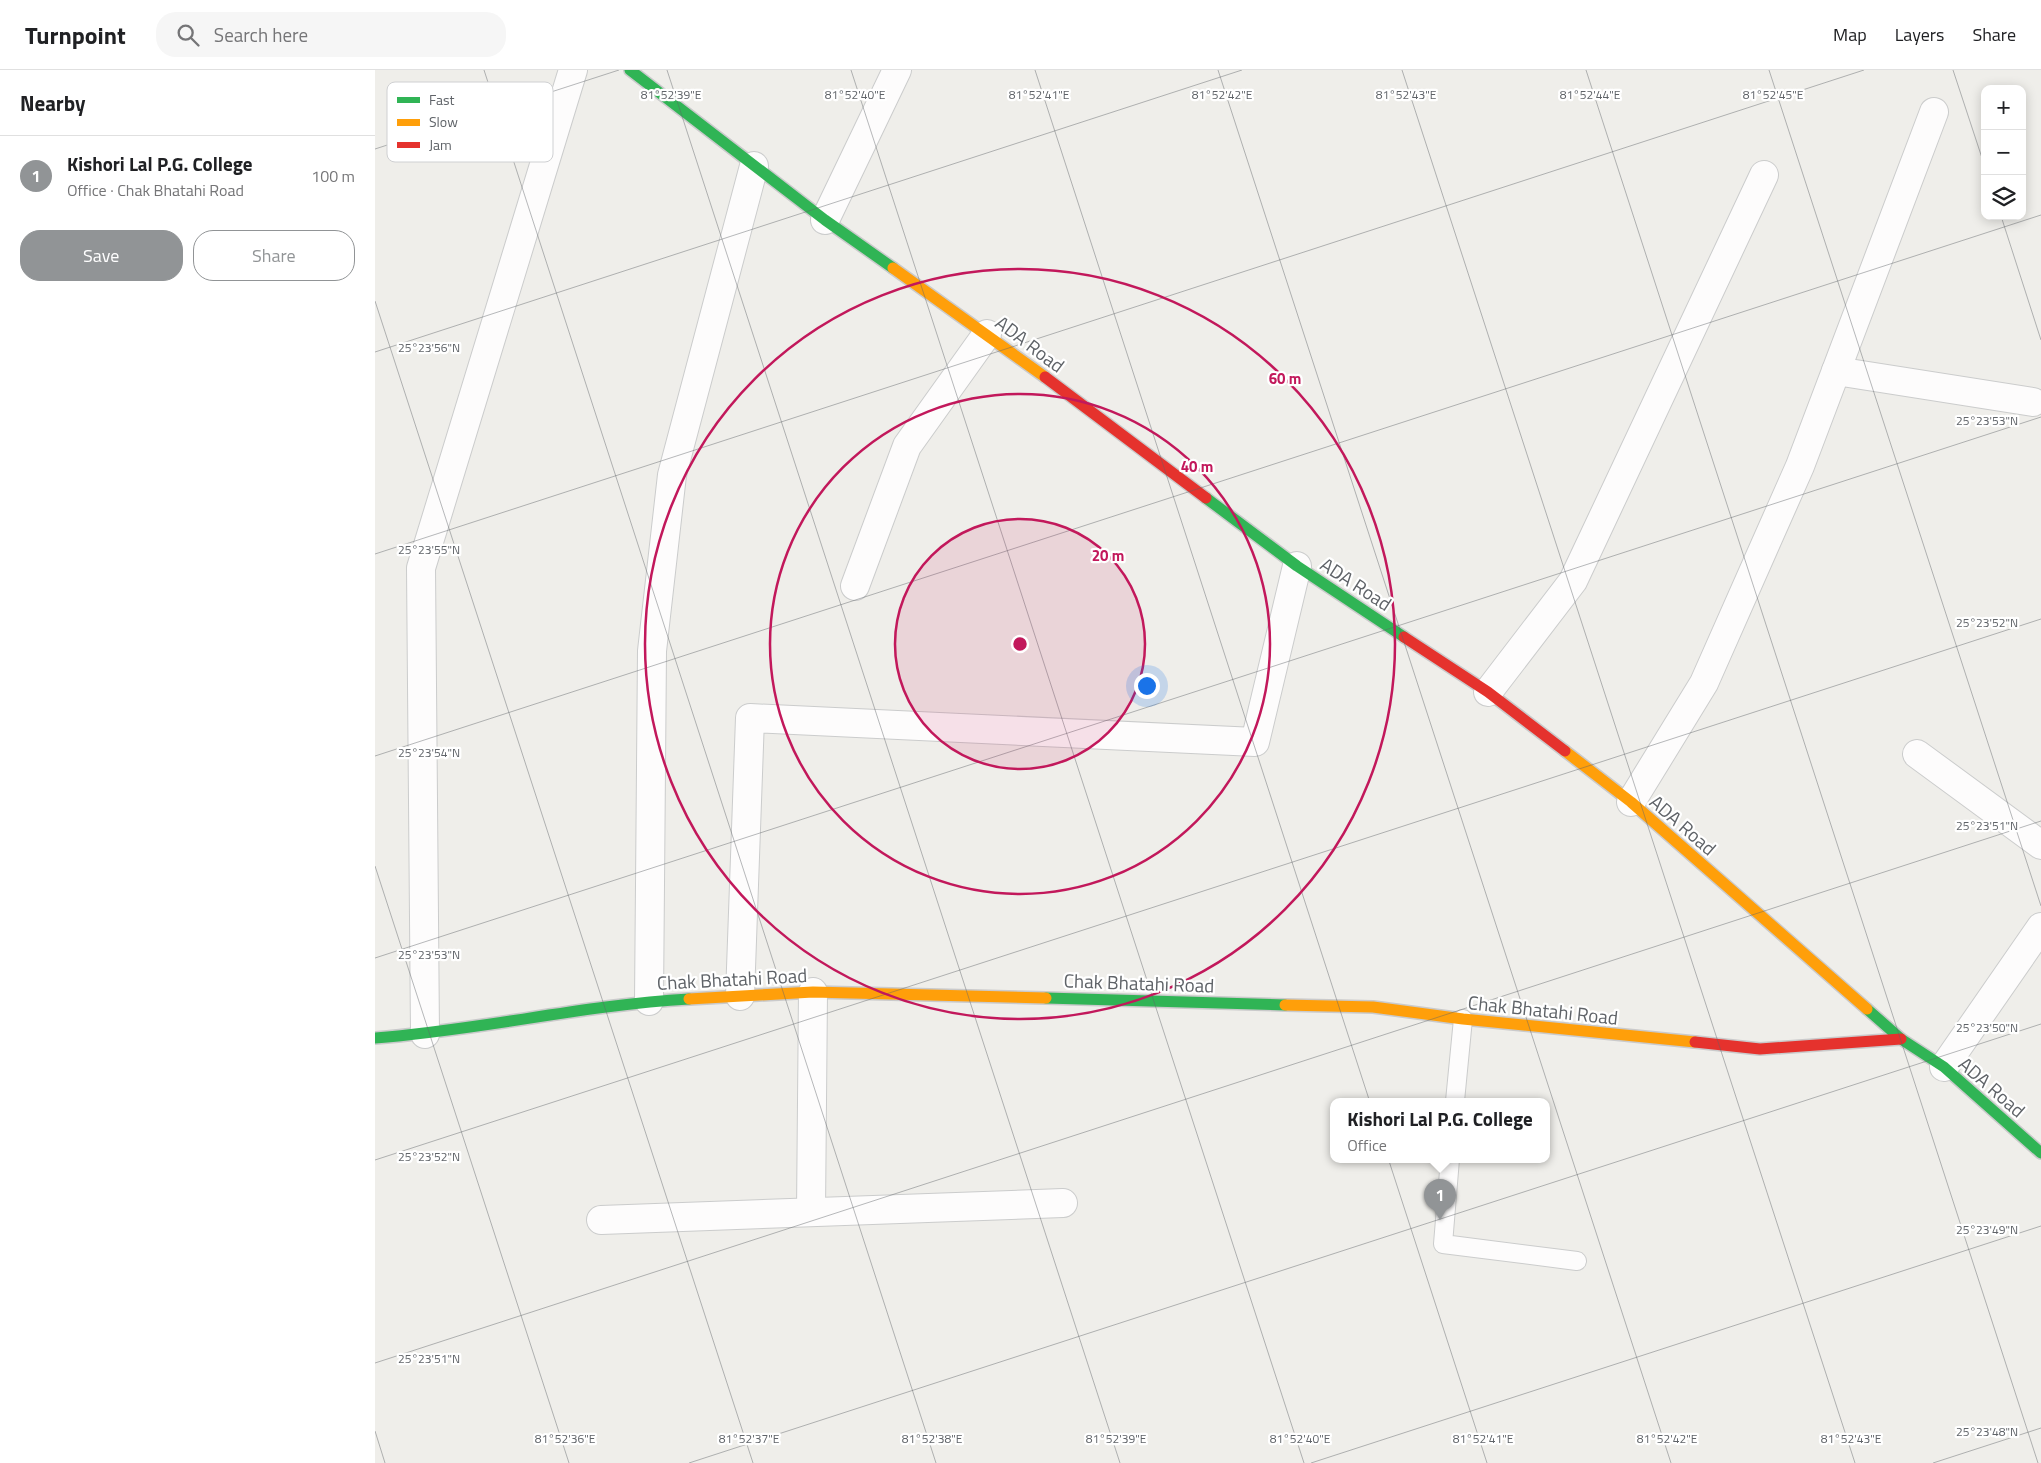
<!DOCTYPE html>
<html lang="en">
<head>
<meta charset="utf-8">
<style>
  body { margin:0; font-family:"Titillium Web",sans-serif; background:#f6f6f6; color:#202124 }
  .controls { position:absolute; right:15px; top:15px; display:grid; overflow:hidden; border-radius:10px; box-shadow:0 2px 12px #0003 }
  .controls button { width:45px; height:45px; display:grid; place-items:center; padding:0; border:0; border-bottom:1px solid #e0e0e0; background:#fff; color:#202124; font:25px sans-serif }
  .you { position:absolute; left:771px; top:615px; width:18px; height:18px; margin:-12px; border:4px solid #fff; border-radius:50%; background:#1a73e8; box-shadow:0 0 0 8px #1a73e833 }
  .badge { display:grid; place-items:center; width:32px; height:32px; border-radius:50%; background:#919496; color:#fff; font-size:16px; font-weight:700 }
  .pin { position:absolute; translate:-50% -41px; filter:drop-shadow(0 1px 2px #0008) }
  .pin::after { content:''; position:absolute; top:26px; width:18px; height:15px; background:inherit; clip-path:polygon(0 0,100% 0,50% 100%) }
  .popup { position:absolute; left:955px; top:1028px; width:220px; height:65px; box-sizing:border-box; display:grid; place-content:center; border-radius:10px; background:#fff; filter:drop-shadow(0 1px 4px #0005); font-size:16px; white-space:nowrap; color:#757577 }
  .popup b { font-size:19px; color:#202124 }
  .popup::after { content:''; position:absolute; left:50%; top:100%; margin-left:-10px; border:10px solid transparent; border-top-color:#fff }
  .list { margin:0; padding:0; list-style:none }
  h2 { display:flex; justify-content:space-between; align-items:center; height:65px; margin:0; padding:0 20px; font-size:21px }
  h2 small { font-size:16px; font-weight:400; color:#757577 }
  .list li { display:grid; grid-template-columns:32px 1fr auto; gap:15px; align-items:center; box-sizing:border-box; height:80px; padding:0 20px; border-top:1px solid #e0e0e0 }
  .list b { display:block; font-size:19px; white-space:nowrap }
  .list p { margin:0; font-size:16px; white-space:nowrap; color:#757577 }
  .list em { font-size:16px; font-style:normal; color:#757577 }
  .actions { display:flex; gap:10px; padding:15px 20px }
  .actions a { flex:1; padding:11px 0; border:1px solid #919496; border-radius:20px; text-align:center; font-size:18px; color:#919496 }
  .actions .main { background:#919496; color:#fff }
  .icon { flex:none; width:28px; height:28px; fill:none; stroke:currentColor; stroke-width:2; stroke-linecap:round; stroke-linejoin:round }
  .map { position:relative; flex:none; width:1666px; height:1393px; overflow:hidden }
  header { display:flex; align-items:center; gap:30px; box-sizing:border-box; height:70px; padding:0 25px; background:#fff; border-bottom:1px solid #e0e0e0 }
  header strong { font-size:24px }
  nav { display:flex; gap:28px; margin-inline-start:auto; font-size:18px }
  .search { width:350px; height:45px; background:#f6f6f6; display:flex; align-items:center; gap:12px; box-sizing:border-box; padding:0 18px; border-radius:20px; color:#757577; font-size:19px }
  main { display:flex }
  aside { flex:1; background:#fff }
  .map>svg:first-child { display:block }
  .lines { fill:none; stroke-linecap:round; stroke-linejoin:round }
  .lane-casing { stroke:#cbcccc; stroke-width:20 }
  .street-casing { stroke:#cbcccc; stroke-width:30 }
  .fast-casing { stroke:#cacacb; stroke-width:14 }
  .slow-casing { stroke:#cacacb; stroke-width:14 }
  .jam-casing { stroke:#cacacb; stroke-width:14 }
  .lane { stroke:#fdfcfc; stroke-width:18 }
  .street { stroke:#fdfcfc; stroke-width:28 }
  .fast { stroke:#30b455; stroke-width:11 }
  .slow { stroke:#ff9f0a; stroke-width:11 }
  .jam { stroke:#e5322d; stroke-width:11 }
  .ticks { fill:none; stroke:#5f6368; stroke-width:1; stroke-opacity:0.45 }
  .ring { fill:none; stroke:#c2185b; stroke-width:2.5 }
  .labels { text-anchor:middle; stroke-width:4.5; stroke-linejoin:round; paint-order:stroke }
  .street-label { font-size:19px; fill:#5f6368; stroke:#fff }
  .key { fill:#fff; stroke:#cfd0d2; stroke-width:1 }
  .key-label { font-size:14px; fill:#5f6368 }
  .ticks-label { font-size:12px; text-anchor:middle; fill:#5f6368; stroke:#fff; stroke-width:4.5; stroke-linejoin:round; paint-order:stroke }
  .centre { fill:#c2185b; stroke:#fff; stroke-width:2.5 }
  .ring-label { font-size:15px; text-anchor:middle; font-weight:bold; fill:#c2185b; stroke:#fff; stroke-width:4.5; stroke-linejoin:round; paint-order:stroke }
</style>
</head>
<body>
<header>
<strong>Turnpoint</strong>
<div class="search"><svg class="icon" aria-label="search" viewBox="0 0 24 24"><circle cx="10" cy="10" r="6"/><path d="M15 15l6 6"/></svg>Search here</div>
<nav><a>Map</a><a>Layers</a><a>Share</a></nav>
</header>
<main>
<aside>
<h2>Nearby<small></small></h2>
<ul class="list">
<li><span class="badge">1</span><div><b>Kishori Lal P.G. College</b><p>Office · Chak Bhatahi Road</p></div><em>100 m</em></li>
</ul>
<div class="actions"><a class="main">Save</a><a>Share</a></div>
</aside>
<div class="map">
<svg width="1666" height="1393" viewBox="0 0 1666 1393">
  <rect width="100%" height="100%" fill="#efeeea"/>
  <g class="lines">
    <defs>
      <g id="lane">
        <path d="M1080,1031l8,-82"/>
        <path d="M1075,1089l-7,85 134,17"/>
      </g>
      <g id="street">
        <path d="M450,150l72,-150"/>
        <path d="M1461,301l197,31"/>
        <path d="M480,516l52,-140 80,-112"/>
        <path d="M1113,622l85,-111 191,-406"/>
        <path d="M1542,684l124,91"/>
        <path d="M1256,732l73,-119 96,-217 134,-354"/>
        <path d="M365,926l10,-278 505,24 42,-176"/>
        <path d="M274,931l3,-350 20,-176 82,-309"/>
        <path d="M50,964l-4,-466 152,-498"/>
        <path d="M1569,997l97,-140"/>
        <path d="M436,1142l2,-220"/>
        <path d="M226,1150l462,-17"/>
      </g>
      <g id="fast">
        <path d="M255,0l195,150 68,48"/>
        <path d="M831,428l91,68 107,71"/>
        <path d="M671,928l239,7"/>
        <path d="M1492,939l34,30 43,28 97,86"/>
        <path d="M0,968c105,-8 209,-33 314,-39"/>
      </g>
      <g id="slow">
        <path d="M518,198l152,109"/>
        <path d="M1190,681l66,51 236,207"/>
        <path d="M314,929l124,-7 233,6"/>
        <path d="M910,935l88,2 90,12 232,23"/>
      </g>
      <g id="jam">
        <path d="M670,307l161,121"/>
        <path d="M1029,567l84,55 77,59"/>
        <path d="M1320,972l65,7 141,-10"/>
      </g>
    </defs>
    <use href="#lane" class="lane-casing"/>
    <use href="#street" class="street-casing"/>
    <use href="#fast" class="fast-casing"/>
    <use href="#slow" class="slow-casing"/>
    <use href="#jam" class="jam-casing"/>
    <use href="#lane" class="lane"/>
    <use href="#street" class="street"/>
    <use href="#fast" class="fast"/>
    <use href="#slow" class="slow"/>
    <use href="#jam" class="jam"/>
  </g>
  <path class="ticks" d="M109,0l452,1393M292,0l453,1393M476,0l453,1393M660,0l452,1393M843,0l453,1393M1027,0l453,1393M1211,0l452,1393M1394,0l272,836M1578,0l32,97M0,79l244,-79M1626,146l40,124M0,231l378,1162M0,282l867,-282M0,484l1489,-484M0,686l1666,-541M0,796l194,597M0,888l1666,-541M0,1090l1666,-541M0,1293l1666,-542M0,1361l10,32M314,1393l1352,-439M936,1393l730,-237M1558,1393l108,-35"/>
  <circle cx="645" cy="574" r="125" fill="#c2185b" fill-opacity=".12"/>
  <g class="ring">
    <circle cx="645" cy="574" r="125"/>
    <circle cx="645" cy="574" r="250"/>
    <circle cx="645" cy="574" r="375"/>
  </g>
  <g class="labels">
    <g class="street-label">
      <text transform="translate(655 274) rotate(37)" y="7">ADA Road</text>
      <text transform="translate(981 514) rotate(33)" y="7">ADA Road</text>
      <text transform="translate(1308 755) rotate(41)" y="7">ADA Road</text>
      <text transform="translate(357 909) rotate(-3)" y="7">Chak Bhatahi Road</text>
      <text transform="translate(764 913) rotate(2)" y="7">Chak Bhatahi Road</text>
      <text transform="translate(1168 940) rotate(6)" y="7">Chak Bhatahi Road</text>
      <text transform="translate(1617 1017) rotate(41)" y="7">ADA Road</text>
    </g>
  </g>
  <rect x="12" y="12" width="166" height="80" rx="8" class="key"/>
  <rect x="22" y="27" width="23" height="6" fill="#30b455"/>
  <rect x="22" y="49" width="23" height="7" fill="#ff9f0a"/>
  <rect x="22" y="72" width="23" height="6" fill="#e5322d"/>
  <g class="key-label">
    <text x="54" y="35">Fast</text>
    <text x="54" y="57">Slow</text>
    <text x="54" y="80">Jam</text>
  </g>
  <g class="ticks-label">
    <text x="296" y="29">81°52'39"E</text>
    <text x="480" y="29">81°52'40"E</text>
    <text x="664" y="29">81°52'41"E</text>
    <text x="847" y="29">81°52'42"E</text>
    <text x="1031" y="29">81°52'43"E</text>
    <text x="1215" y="29">81°52'44"E</text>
    <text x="1398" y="29">81°52'45"E</text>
    <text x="54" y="282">25°23'56"N</text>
    <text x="1612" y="355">25°23'53"N</text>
    <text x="54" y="484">25°23'55"N</text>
    <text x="1612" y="557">25°23'52"N</text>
    <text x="54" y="687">25°23'54"N</text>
    <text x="1612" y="760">25°23'51"N</text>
    <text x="54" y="889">25°23'53"N</text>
    <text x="1612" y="962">25°23'50"N</text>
    <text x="54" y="1091">25°23'52"N</text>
    <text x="1612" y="1164">25°23'49"N</text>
    <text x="54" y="1293">25°23'51"N</text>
    <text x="1612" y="1366">25°23'48"N</text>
    <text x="190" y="1373">81°52'36"E</text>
    <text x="374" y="1373">81°52'37"E</text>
    <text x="557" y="1373">81°52'38"E</text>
    <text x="741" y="1373">81°52'39"E</text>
    <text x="925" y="1373">81°52'40"E</text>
    <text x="1108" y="1373">81°52'41"E</text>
    <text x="1292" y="1373">81°52'42"E</text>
    <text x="1476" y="1373">81°52'43"E</text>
  </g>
  <circle cx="645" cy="574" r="8" class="centre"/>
  <g class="ring-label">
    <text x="910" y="314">60 m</text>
    <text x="822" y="402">40 m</text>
    <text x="733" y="491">20 m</text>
  </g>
</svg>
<div class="controls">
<button>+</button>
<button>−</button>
<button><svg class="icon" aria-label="layers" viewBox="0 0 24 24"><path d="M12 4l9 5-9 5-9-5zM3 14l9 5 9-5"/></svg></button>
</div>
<div class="you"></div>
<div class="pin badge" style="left:1065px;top:1150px">1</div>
<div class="popup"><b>Kishori Lal P.G. College</b>Office</div>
</div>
</main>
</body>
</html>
